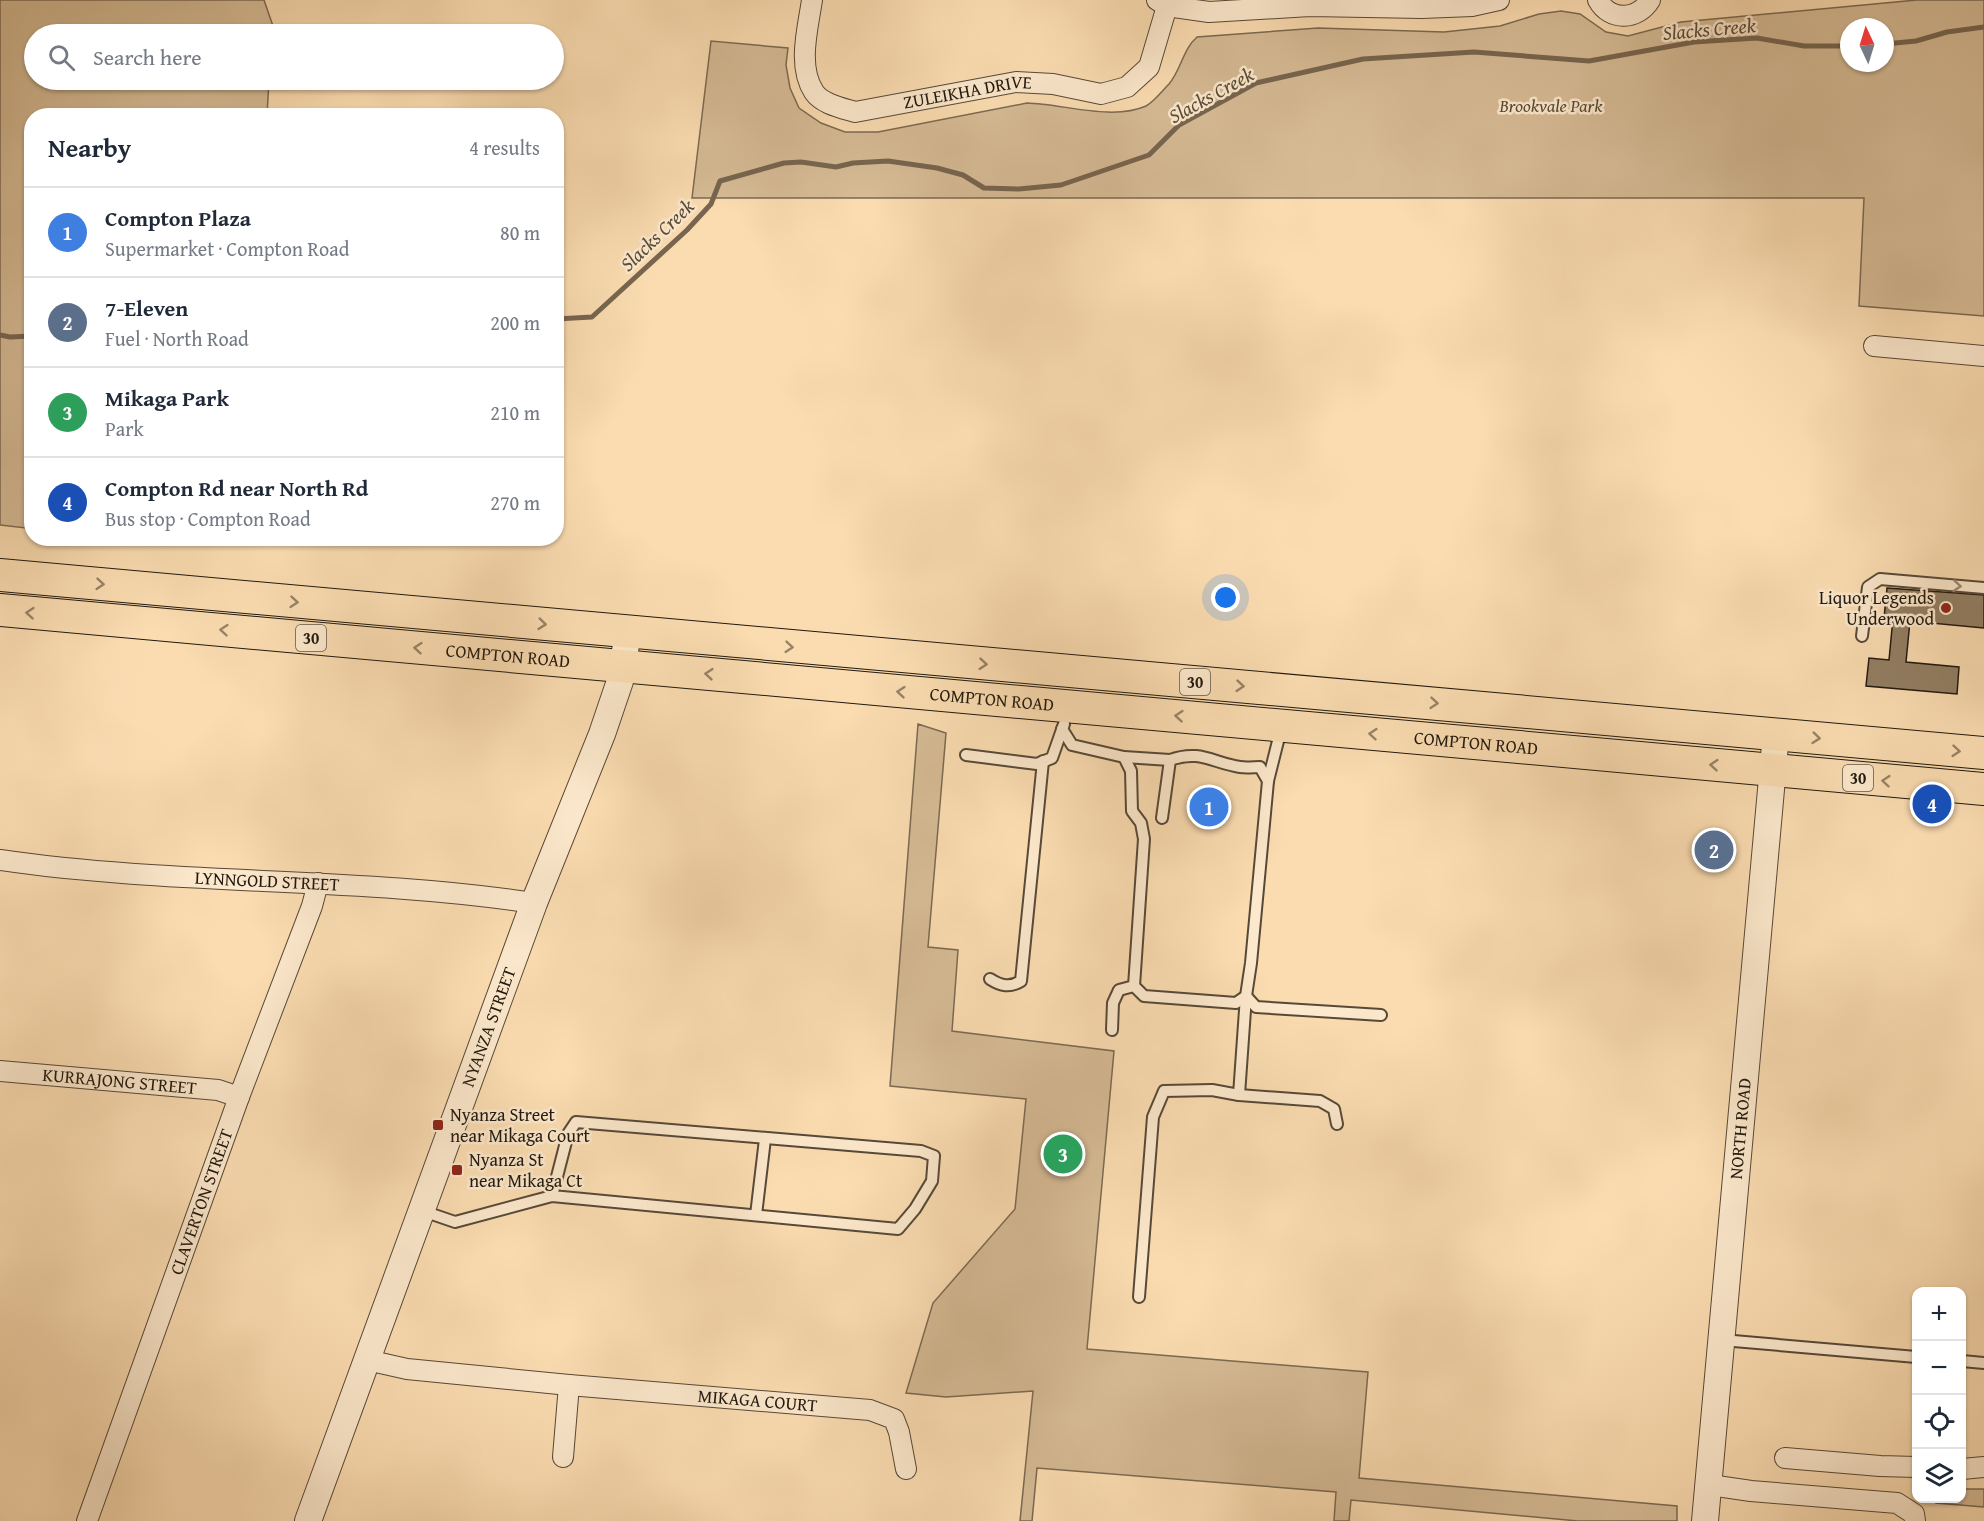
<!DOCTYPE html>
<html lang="en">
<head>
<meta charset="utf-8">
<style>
  body { margin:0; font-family:"Gentium Book Plus",serif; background:#f6f6f7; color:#1f2937 }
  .controls { position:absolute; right:18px; bottom:18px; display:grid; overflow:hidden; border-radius:12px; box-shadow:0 2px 4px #0004 }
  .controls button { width:54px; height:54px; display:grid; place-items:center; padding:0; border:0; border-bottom:2px solid #e0e1e3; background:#fff; color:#1f2937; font:30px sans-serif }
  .compass { position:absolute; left:1840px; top:18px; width:54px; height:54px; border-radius:50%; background:#fff; box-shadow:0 2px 4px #0004; rotate:356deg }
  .you { position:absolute; left:1226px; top:598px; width:21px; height:21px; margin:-15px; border:4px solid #fff; border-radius:50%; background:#1a73e8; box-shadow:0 0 0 9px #1a73e833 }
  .badge { display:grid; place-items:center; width:39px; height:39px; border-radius:50%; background:#8f2418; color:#fff; font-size:20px; font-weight:700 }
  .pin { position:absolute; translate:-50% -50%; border:3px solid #fff; box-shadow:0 2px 6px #0006 }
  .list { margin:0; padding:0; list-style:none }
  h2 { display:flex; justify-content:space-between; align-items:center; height:78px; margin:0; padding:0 24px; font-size:26px }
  h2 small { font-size:20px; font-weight:400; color:#747a83 }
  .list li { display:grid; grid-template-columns:39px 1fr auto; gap:18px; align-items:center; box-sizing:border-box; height:90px; padding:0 24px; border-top:2px solid #e0e1e3 }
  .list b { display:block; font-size:22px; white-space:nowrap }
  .list p { margin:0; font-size:20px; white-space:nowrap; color:#747a83 }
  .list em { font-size:20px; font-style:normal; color:#747a83 }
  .icon { flex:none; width:33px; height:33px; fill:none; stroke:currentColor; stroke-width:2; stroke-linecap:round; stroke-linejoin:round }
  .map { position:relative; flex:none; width:1984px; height:1521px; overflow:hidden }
  .search { position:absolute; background:#fff; box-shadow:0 2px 4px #0004; left:24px; top:24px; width:540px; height:66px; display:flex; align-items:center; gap:15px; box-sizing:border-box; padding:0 21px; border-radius:33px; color:#747a83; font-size:22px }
  .panel { position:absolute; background:#fff; box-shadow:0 2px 4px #0004; left:24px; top:108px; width:540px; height:438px; border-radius:24px }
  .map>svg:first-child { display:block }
  .green { fill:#d6bb95; stroke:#7b6a52; stroke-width:1.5; fill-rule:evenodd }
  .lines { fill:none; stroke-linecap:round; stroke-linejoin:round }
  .stream { stroke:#77654f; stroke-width:5 }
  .building { fill:#927e63; stroke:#20180e; stroke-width:1.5 }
  .service-casing { stroke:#574937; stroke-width:14 }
  .minor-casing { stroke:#574937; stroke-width:22 }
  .tertiary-casing { stroke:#574937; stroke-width:28 }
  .primary-casing { stroke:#20180e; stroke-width:34 }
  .service { stroke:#fce8cc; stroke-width:10 }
  .minor { stroke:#fce8cc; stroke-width:20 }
  .tertiary { stroke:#fce8cc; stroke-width:26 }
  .primary { stroke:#fbdcb1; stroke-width:32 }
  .oneway { stroke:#988468 }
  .oneway2 { stroke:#998a76 }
  .poi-dot { fill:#8f2418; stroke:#fce8cc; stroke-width:2 }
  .labels { text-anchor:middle; stroke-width:5; stroke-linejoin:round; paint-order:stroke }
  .shield { fill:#fce8cc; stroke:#625647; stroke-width:1.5 }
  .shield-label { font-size:16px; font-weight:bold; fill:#20180e }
  .street-label { font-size:18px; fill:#20180e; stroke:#fce8cc }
  .park-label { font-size:18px; font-style:italic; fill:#574936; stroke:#fce8cc }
  .poi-label { font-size:18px; fill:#20180e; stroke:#fce8cc; text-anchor:start }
  .water-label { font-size:20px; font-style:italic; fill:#5a4c39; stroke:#fce8cc }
</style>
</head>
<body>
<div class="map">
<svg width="1984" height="1521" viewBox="0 0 1984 1521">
  <rect width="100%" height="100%" fill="#fbdcb1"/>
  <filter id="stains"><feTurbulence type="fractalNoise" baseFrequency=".00333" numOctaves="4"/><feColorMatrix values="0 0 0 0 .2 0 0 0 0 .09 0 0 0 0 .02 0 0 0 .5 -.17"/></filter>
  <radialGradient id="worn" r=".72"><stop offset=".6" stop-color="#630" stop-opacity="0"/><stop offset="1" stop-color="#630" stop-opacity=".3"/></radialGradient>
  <g class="green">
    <path d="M0,0h264l9,26 -1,8h-238v46h235l-2,35 -235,1v296l-6,116 -26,-3z"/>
    <path d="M1917,0h67v316l-125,-10 5,-108h-1172l19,-157 77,7 -2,17 4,23 9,20 22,15 24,9h33l149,-29c37,1 85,18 119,3 8,-4 17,-16 23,-22 12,-14 14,-35 28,-47l121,-9 126,4 56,-6 39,-12 22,-3 19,3 26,18 22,4 53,-14zM1849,27h36v36h-36z"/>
    <path d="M918,724l28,9 -18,214 30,3 -6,81 162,20 -27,298 281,23 -9,106 318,28v15h-99l-227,-21 -2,21h-15l2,-29 -299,-24 -5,53h-12l13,-130 -87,6 -40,-4 27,-90 82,-94 11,-110 -136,-13z"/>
    <path d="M1962,1489h22v18l-48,-4 1,-4 25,-1z"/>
  </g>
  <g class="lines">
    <g class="stream">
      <path d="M1885,44l31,-3 31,-9 37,-5"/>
      <path d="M556,319l36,-2 95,-87 24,-26 9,-23 64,-18 17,-1 35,5 17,-4 35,-2 49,7 26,7 21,13 35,1 42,-4 88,-30 30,-30 77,-42 107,-24 111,-7 115,9 105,-19 63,-4 47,8h45"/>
      <path d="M0,335l10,2 22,-1"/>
    </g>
  </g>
  <path class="building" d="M1887,588l97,7v33l-74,-7 -4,41 53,5 -2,27 -91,-8 3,-28 20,2 4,-42h-9z"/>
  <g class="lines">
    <defs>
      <g id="service">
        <path d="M1862,636l6,-49 12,-8 104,9"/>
        <path d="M1062,729l10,16 52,12 7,14 1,40 9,12 3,16 -10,147 10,10 92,7 10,-7 5,-33 17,-182 -8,-14c-6,0 -13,1 -20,0 -27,-4 -40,-18 -70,-7l-8,58"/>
        <path d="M966,755l71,9 15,-6 12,-34"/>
        <path d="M1124,757l46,3"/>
        <path d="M1268,781l13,-52"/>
        <path d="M990,979c11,7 20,9 31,2l22,-220"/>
        <path d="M1246,996l10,11 125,8"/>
        <path d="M1112,1030l1,-27 6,-13 15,-4"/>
        <path d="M1239,1095l81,6 14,8 3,15"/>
        <path d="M423,1211l32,11 97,-26 346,33 17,-20 17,-28 2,-25 -13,-5 -345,-29 -8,12 -16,62"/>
        <path d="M756,1215l9,-76"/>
        <path d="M1139,1297l14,-180 11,-26 48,-1 27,5 7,-99"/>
        <path d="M1722,1340l194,17"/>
        <path d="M1962,1361l22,2"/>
      </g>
      <g id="minor">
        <path id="s1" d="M812,0c-4,28 -15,66 2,92 8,12 28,16 41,20l161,-30 37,2 48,10 26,-7 22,-20 18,-61"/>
        <path d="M1157,0l10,6 42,6 101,-6 112,2 50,-2 27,-6"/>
        <path d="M1598,0c12,22 40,20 52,0"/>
        <path d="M1874,346l110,10"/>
        <path id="s2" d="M0,860c177,26 357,16 534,43"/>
        <path id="s3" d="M0,1071l218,19 21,7"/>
        <path id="s4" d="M367,1360l40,9 162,16 301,25 24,9 5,13 7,37"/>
        <path d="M563,1457l6,-72"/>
        <path d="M1785,1458l95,8 36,1"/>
        <path d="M1962,1469l22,-2"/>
        <path d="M1710,1485l41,6 146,12 17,11 1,7"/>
        <path id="s5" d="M87,1521l152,-424 73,-191 6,-23"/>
      </g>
      <g id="tertiary">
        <path id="s6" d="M308,1521l226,-618 68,-169 18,-53 8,-48"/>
        <path id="s7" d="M1705,1521l71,-787"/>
      </g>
      <g id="primary">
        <path d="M0,575l1984,178"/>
        <path id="s8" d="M0,610l1984,179"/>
      </g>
    </defs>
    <use href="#service" class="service-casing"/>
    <use href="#minor" class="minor-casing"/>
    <use href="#tertiary" class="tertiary-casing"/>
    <use href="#primary" class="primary-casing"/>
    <use href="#service" class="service"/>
    <use href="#minor" class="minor"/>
    <use href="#tertiary" class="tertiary"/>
    <use href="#primary" class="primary"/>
  </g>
  <defs><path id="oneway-chevron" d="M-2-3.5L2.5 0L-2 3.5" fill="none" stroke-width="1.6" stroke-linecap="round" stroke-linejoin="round" transform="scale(1.5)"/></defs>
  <g class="oneway">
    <use href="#oneway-chevron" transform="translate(100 584) rotate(5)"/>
    <use href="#oneway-chevron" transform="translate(294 602) rotate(5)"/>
    <use href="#oneway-chevron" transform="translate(30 613) rotate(-175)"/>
    <use href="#oneway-chevron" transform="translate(542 624) rotate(6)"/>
    <use href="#oneway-chevron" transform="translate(224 630) rotate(-175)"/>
    <use href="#oneway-chevron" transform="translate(789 647) rotate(5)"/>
    <use href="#oneway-chevron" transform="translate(418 648) rotate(-175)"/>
    <use href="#oneway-chevron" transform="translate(983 664) rotate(5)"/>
    <use href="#oneway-chevron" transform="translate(709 674) rotate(-175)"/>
    <use href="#oneway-chevron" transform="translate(1240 686) rotate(5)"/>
    <use href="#oneway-chevron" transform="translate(901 692) rotate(-175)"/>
    <use href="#oneway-chevron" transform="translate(1434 703) rotate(5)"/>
    <use href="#oneway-chevron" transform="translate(1179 716) rotate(-175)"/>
    <use href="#oneway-chevron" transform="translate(1373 734) rotate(-175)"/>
    <use href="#oneway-chevron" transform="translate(1816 738) rotate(6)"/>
    <use href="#oneway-chevron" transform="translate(1956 751) rotate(5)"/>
    <use href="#oneway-chevron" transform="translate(1714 765) rotate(-175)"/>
    <use href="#oneway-chevron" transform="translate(1886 781) rotate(-175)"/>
  </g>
  <use class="oneway2" href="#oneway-chevron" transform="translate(1957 586) rotate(5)"/>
  <g class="poi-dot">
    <circle cx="1946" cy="608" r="6"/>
    <rect x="432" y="1119" width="12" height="12" rx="3"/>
    <rect x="451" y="1164" width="12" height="12" rx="3"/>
  </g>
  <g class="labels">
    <g class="shield">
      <rect x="296" y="625" width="30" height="26" rx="4.5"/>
      <rect x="1180" y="669" width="30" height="26" rx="4.5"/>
      <rect x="1843" y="765" width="30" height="26" rx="4.5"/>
    </g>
    <g class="shield-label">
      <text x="311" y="644">30</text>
      <text x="1195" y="688">30</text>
      <text x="1858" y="784">30</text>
    </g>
    <g class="street-label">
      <text dy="6" stroke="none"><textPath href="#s1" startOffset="255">ZULEIKHA DRIVE</textPath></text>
      <text dy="6" stroke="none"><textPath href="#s8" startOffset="510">COMPTON ROAD</textPath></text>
      <text dy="6" stroke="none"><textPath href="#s8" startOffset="996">COMPTON ROAD</textPath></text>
      <text dy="6" stroke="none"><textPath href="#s8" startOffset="1482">COMPTON ROAD</textPath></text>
      <text dy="6" stroke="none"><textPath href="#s2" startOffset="268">LYNNGOLD STREET</textPath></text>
      <text dy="6" stroke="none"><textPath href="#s6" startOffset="526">NYANZA STREET</textPath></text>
      <text dy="6" stroke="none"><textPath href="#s3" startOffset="120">KURRAJONG STREET</textPath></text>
      <text dy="6" stroke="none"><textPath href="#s7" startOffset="394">NORTH ROAD</textPath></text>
      <text dy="6" stroke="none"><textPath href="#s5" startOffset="339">CLAVERTON STREET</textPath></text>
      <text dy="6" stroke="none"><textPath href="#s4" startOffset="393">MIKAGA COURT</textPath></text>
    </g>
    <g class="park-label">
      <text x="1551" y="112">Brookvale Park</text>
    </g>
    <g class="poi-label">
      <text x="1934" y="604" text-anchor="end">Liquor Legends<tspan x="1934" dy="21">Underwood</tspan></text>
      <text x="450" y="1121">Nyanza Street<tspan x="450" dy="21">near Mikaga Court</tspan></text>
      <text x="469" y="1166">Nyanza St<tspan x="469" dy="21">near Mikaga Ct</tspan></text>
    </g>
    <g class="water-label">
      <text transform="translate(1709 29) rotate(-5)" y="7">Slacks Creek</text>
      <text transform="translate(1211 95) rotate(-29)" y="7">Slacks Creek</text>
      <text transform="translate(657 235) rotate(-44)" y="7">Slacks Creek</text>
    </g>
  </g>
  <rect width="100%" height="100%" filter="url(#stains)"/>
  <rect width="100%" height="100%" fill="url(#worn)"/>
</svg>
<div class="controls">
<button>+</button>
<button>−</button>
<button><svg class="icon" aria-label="locate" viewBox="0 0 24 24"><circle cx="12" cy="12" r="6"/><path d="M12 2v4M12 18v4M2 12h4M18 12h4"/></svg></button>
<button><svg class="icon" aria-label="layers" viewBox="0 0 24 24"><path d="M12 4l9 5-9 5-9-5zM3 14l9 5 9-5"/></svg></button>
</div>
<svg class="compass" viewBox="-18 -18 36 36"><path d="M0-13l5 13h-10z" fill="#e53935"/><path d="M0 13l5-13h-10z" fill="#747a83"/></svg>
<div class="you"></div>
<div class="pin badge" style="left:1209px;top:807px;background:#3f7fe0">1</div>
<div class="pin badge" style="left:1714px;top:850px;background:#5c6f8a">2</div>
<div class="pin badge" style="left:1063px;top:1154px;background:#2e9e5b">3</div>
<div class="pin badge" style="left:1932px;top:804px;background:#1a4fb4">4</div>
<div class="search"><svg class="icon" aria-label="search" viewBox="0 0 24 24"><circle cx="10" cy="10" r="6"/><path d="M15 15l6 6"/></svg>Search here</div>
<section class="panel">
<h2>Nearby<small>4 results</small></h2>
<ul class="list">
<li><span class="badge" style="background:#3f7fe0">1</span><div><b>Compton Plaza</b><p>Supermarket · Compton Road</p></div><em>80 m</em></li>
<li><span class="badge" style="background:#5c6f8a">2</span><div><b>7-Eleven</b><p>Fuel · North Road</p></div><em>200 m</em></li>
<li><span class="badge" style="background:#2e9e5b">3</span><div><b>Mikaga Park</b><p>Park</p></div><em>210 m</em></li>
<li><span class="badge" style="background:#1a4fb4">4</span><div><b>Compton Rd near North Rd</b><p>Bus stop · Compton Road</p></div><em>270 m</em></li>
</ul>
</section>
</div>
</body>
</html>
